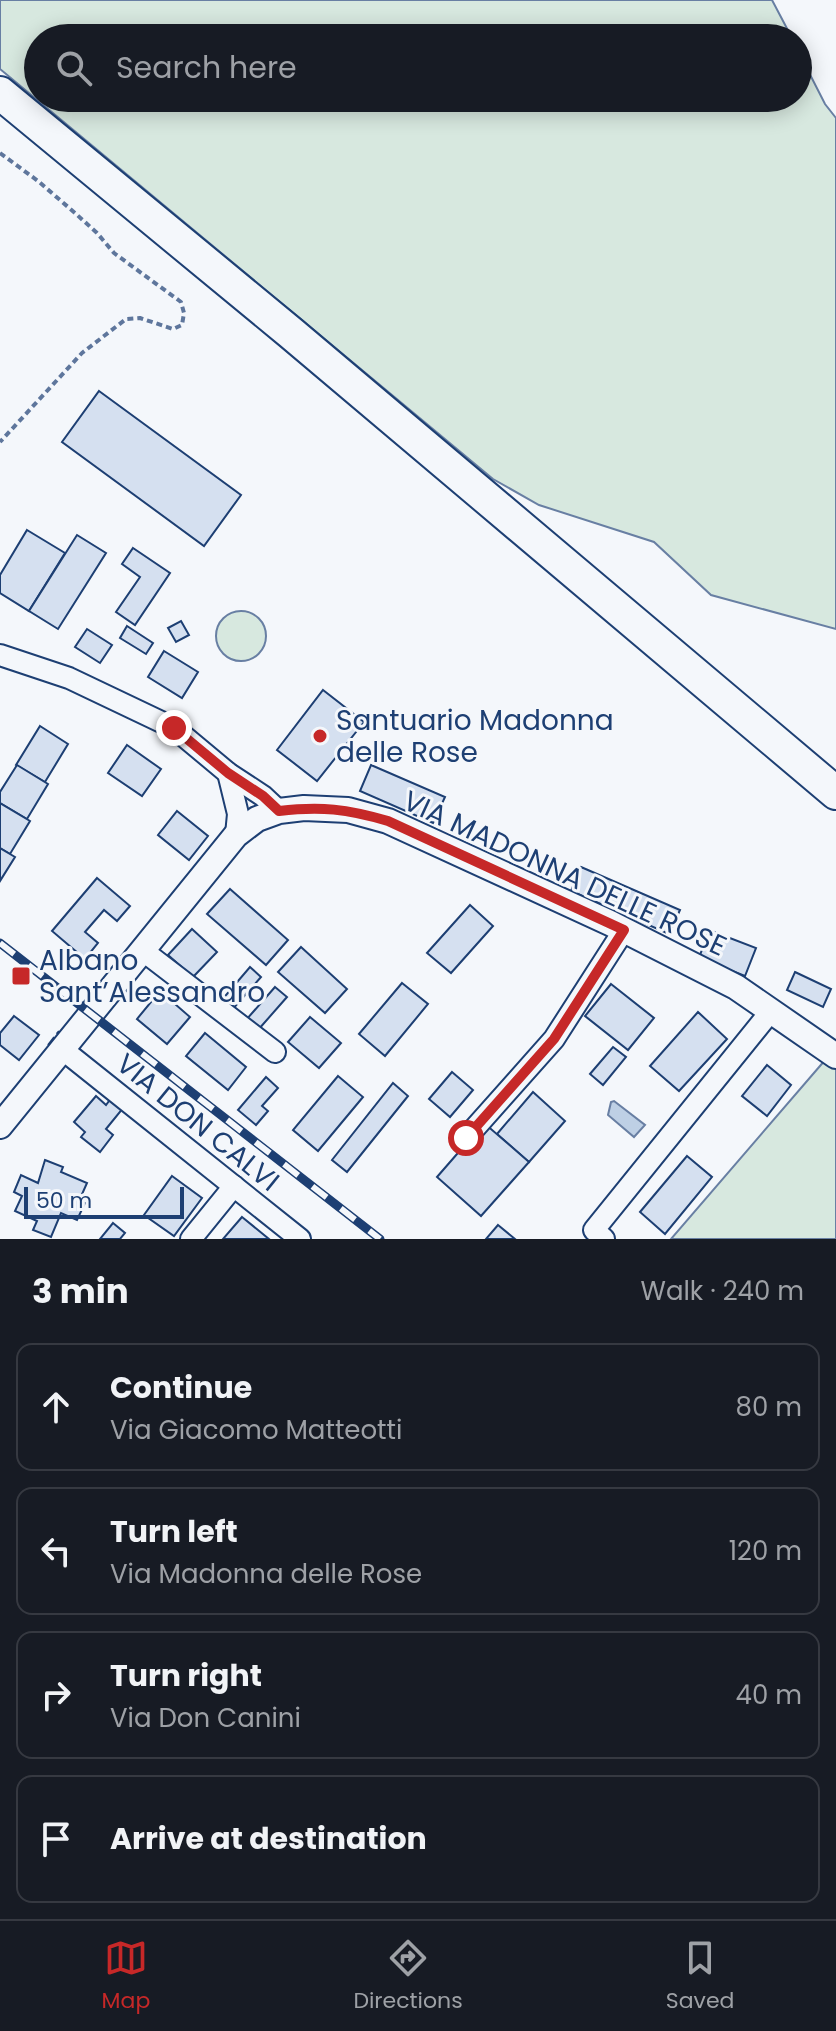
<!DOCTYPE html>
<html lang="en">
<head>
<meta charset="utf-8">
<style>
  body { margin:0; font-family:Poppins,sans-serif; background:#20242c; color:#f1f3f6 }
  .scale { position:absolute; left:24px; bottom:20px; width:160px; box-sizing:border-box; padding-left:8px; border:4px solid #1d3f73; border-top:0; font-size:22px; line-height:28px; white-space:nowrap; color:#1d3f73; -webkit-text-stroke:6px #f4f7fb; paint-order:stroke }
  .stop { position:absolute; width:24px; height:24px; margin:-18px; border:6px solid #c62828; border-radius:50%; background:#fff }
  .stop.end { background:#c62828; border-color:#fff; box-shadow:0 2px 8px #0008 }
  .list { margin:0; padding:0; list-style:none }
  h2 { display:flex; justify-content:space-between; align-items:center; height:104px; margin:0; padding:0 32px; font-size:34px }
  h2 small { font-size:26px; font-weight:400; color:#9ea1a6 }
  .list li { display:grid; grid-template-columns:52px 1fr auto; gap:24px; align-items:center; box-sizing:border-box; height:128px; margin:0 16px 16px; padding:0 16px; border:2px solid #363941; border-radius:16px }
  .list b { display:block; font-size:30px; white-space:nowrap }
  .list p { margin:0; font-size:26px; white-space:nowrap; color:#9ea1a6 }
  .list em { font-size:26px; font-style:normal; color:#9ea1a6 }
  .icon { flex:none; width:44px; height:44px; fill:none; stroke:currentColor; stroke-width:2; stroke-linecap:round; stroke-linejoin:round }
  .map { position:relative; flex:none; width:836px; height:1239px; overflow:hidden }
  .search { position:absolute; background:#171b24; box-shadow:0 4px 20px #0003; left:24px; right:24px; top:24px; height:88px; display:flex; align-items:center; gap:20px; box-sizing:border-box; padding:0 28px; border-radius:44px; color:#9ea1a6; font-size:30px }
  .sheet { height:680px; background:#171b24 }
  nav { display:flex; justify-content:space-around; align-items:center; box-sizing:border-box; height:112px; border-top:2px solid #363941; background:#171b24; font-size:22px; color:#9ea1a6 }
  nav a { display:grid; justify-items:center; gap:4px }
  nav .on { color:#c62828 }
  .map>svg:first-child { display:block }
  .green { fill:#d7e8df; stroke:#687fa3; stroke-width:2 }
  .water { fill:#bed0e5; stroke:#687fa3; stroke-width:2 }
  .building { fill:#d5e0f0; stroke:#1d3f73; stroke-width:2 }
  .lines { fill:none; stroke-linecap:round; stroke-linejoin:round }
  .minor-casing { stroke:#1d3f73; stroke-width:24 }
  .tertiary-casing { stroke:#1d3f73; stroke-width:28 }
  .trunk-casing { stroke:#1d3f73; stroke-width:36 }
  .path { stroke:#5e769c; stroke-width:4; stroke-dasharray:6 4; stroke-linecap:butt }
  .minor { stroke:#f4f7fb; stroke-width:20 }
  .tertiary { stroke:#f4f7fb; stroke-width:24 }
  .trunk { stroke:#f4f7fb; stroke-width:32 }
  .rail-casing { stroke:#1d3f73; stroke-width:9 }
  .rail { stroke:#f4f7fb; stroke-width:6; stroke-dasharray:18; stroke-linecap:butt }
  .fence { stroke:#1d3f73; stroke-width:2; stroke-dasharray:10 4; stroke-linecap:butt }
  .route { stroke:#c62828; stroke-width:10 }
  .poi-dot { fill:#c62828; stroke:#f4f7fb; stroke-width:3 }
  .labels { text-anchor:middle; stroke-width:6; stroke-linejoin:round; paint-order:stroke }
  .poi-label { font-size:28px; fill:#1d3f73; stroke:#f4f7fb; text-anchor:start }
  .street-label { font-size:28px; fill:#1d3f73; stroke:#f4f7fb }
</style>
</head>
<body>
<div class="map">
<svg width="836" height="1239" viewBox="0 0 836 1239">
  <rect width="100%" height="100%" fill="#f4f7fb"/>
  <g class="green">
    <path d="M0,0h772l20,38h-754v60h760v-47l27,53 11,14v511l-125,-34 -57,-53 -115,-37 -46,-26 -493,-410z"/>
    <circle cx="241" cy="636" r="25"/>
    <path d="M826,1059l10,8v172h-165z"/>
  </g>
  <path class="water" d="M614,1101l31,24 -11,12 -26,-22 3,-13z"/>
  <g class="building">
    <path d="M99,391l142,104 -37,51 -142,-104z"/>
    <path d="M27,530l38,23 -36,58 -29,-18v-18z"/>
    <path d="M77,535l29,18 -48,76 -29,-18z"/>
    <path d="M133,548l37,25 -35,52 -19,-13 24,-35 -18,-13z"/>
    <path d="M181,621l8,14 -13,7 -8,-14z"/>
    <path d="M127,626l26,17 -7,11 -26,-16z"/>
    <path d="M87,629l25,16 -12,18 -25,-16z"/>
    <path d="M164,651l34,21 -16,26 -34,-21z"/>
    <path d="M323,690l41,32 -47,59 -40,-31z"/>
    <path d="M40,726l28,18 -23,38 -29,-17z"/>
    <path d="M127,745l34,24 -19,27 -34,-23z"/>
    <path d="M17,765l31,19 -21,35 -27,-16v-11z"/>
    <path d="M371,765l74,32 -12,26 -73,-32z"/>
    <path d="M0,803l30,18 -20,33 -10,-6z"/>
    <path d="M177,811l31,25 -19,24 -31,-25z"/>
    <path d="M0,848l15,9 -15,24z"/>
    <path d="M581,867l99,43 -11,24 -98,-43z"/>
    <path d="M97,878l33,28 -13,15 -13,-11 -19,22 13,11 -13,16 -33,-28z"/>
    <path d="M230,889l58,51 -22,25 -59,-51z"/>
    <path d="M470,905l23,21 -42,47 -24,-20z"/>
    <path d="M192,929l25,23 -24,25 -25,-22z"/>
    <path d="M709,930l47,18 -11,28 -46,-18z"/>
    <path d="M301,947l46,42 -22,24 -47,-41z"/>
    <path d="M250,967l11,10 -30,34 -11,-9z"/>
    <path d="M795,972l36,17 -8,18 -36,-17z"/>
    <path d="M402,983l26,21 -43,52 -26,-22z"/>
    <path d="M611,984l43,34 -26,32 -43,-34z"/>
    <path d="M275,987l12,10 -29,33 -12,-10z"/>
    <path d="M160,991l30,26 -23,27 -30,-25z"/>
    <path d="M698,1012l29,27 -48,52 -29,-25z"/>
    <path d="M14,1016l25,19 -20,25 -19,-15v-12z"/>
    <path d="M310,1017l31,26 -22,25 -31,-26z"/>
    <path d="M205,1033l41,34 -18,23 -42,-34z"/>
    <path d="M613,1047l13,10 -23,28 -13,-11z"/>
    <path d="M767,1065l24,20 -24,31 -25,-20z"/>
    <path d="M452,1072l21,18 -23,27 -21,-18z"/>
    <path d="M338,1076l25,21 -45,54 -25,-21z"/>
    <path d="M266,1077l12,11 -16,18 6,5 -12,14 -18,-15z"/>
    <path d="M393,1083l15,13 -61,76 -15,-12z"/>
    <path d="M533,1092l32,29 -36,41 -32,-28z"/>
    <path d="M96,1096l10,9 6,-8 12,10 -18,22 7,6 -13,17 -19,-15 4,-5 -11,-10z"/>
    <path d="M484,1123l45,39 -48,54 -44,-39z"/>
    <path d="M687,1156l25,21 -47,57 -25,-22z"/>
    <path d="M45,1160l18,7 -2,5 26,11 -8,18 6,2 -8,17 -16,-7 -10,24 -18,-7 4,-9 -22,-10 7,-15 -8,-4 7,-17 17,8z"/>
    <path d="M172,1176l30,22 -28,38 -30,-21z"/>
    <path d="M242,1217l27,22h-46z"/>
    <path d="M113,1223l12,10 -5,6h-20z"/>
    <path d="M498,1225l17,14h-29z"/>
  </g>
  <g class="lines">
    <defs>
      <g id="minor">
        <path d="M0,655l69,23 105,50 54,45 35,23 16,15"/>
        <path d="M228,773l10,41 -2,21"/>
        <path d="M142,950l133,102"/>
        <path d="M62,1049l238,190"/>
        <path d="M466,1138l88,-99 70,-109"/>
        <path d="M191,1239l43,-53"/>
        <path d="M604,1239l-10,-9 177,-219"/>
      </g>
      <path id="tertiary" d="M0,1126l236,-291 21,-16 22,-8 25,-3 44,2 40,11 222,102 126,64 100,69"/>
      <path id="trunk" d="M0,93l291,240 545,460"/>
    </defs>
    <use href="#minor" class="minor-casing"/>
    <use href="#tertiary" class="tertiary-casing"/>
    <use href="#trunk" class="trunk-casing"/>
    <path class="path" d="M0,153l38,28 37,32 22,20 17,20 67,49 3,11 -2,12 -9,4 -33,-11 -14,1 -44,34 -82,89"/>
    <use href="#minor" class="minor"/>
    <use href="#tertiary" class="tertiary"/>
    <use href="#trunk" class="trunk"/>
    <defs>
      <path id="rail" d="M0,943l380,296"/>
    </defs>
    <use href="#rail" class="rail-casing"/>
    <use href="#rail" class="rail"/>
    <path class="fence" d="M48,1045l11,-14"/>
  </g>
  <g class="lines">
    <path class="route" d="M174,728l54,45 35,23 16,15c42,-5 68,-2 109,10l236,109 -70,109 -88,99"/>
  </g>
  <g class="poi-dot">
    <circle cx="320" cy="736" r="8"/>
    <rect x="11" y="966" width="20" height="20" rx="4"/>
  </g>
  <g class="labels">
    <g class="poi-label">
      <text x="336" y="730">Santuario Madonna<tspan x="336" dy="32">delle Rose</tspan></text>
      <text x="39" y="970">Albano<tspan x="39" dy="32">Sant’Alessandro</tspan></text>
    </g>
    <g class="street-label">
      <text transform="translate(565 873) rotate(25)" y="10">VIA MADONNA DELLE ROSE</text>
      <text transform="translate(198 1122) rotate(39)" y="10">VIA DON CALVI</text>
    </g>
  </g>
</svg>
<div class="scale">50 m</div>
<div class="stop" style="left:466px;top:1138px"></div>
<div class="stop end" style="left:174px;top:728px"></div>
<div class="search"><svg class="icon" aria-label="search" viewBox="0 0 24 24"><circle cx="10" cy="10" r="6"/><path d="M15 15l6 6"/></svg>Search here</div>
</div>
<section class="sheet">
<h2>3 min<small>Walk · 240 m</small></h2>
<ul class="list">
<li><svg class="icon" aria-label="ahead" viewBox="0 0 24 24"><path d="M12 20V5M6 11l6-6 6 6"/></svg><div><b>Continue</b><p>Via Giacomo Matteotti</p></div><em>80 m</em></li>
<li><svg class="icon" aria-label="left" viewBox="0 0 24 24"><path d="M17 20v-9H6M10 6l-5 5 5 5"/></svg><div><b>Turn left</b><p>Via Madonna delle Rose</p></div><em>120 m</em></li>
<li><svg class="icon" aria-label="right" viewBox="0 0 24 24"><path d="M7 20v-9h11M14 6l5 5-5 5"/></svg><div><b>Turn right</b><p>Via Don Canini</p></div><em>40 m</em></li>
<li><svg class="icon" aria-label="arrive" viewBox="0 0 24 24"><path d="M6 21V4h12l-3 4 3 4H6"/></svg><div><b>Arrive at destination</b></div></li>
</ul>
</section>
<nav>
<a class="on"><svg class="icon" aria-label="map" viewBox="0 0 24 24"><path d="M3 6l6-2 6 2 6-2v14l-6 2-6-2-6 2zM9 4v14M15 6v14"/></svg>Map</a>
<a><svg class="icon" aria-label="directions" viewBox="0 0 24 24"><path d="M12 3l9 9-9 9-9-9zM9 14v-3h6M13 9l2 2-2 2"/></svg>Directions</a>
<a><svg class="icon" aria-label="saved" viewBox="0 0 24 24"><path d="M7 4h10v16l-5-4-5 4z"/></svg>Saved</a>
</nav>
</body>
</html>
